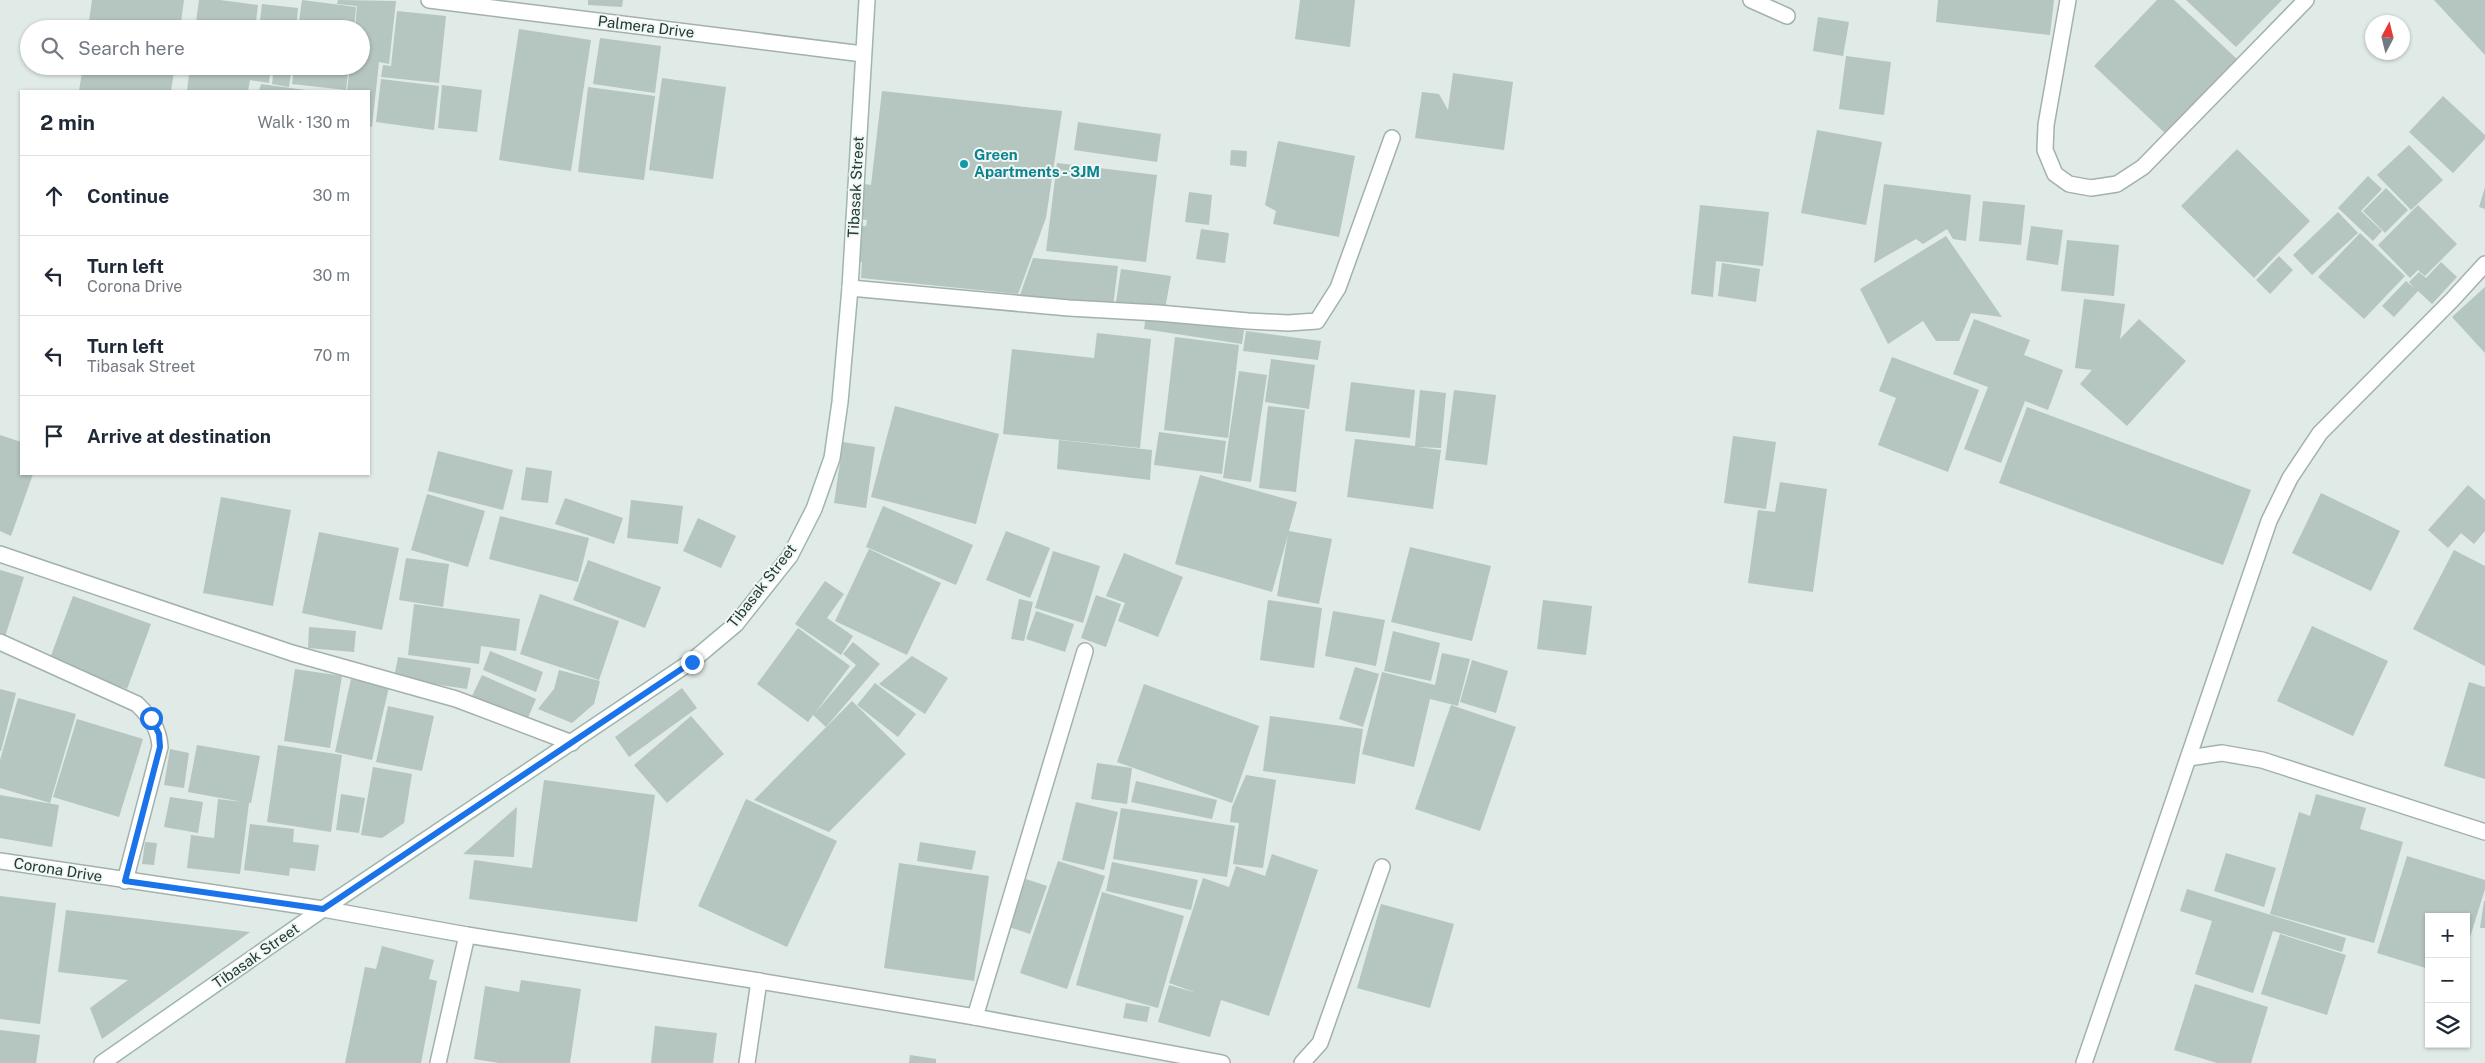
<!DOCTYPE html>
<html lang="en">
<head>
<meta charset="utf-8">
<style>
  body { margin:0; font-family:"Public Sans",sans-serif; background:#f6f6f7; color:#1f2937 }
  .controls { position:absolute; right:15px; bottom:15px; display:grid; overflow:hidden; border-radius:0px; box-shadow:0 1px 4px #0004 }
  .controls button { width:45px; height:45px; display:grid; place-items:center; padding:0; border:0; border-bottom:1px solid #e0e1e3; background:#fff; color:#1f2937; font:25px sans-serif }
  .compass { position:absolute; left:2365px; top:15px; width:45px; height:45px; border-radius:50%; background:#fff; box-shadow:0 1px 4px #0004; rotate:7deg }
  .stop { position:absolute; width:15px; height:15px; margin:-11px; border:4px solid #1a73e8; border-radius:50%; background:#fff }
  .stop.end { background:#1a73e8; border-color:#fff; box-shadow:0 1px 5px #0008 }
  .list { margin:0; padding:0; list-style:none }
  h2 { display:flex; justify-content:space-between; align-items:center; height:65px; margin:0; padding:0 20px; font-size:21px }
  h2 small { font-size:16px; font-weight:400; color:#747a83 }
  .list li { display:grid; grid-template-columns:32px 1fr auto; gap:15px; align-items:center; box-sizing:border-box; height:80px; padding:0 20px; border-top:1px solid #e0e1e3 }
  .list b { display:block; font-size:19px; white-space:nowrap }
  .list p { margin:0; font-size:16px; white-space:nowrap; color:#747a83 }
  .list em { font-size:16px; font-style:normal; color:#747a83 }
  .icon { flex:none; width:28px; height:28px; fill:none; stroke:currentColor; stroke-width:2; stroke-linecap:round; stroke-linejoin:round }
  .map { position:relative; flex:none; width:2485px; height:1063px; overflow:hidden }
  .search { position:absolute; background:#fff; box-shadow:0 1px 4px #0004; left:20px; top:20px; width:350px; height:55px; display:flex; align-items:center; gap:12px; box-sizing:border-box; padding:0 18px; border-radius:28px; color:#747a83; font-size:19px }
  .panel { position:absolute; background:#fff; box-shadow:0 1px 4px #0004; left:20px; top:90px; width:350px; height:385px; border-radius:0px }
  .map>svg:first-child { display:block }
  .building { fill:#b5c5bf }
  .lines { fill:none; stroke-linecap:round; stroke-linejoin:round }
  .street-casing { stroke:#a3b1ad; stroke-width:18 }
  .secondary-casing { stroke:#9fb5af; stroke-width:18 }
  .street { stroke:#fff; stroke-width:15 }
  .secondary { stroke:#fff; stroke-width:15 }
  .route { stroke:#1a73e8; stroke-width:6 }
  .culture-dot { fill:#0f9aa8; stroke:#f0f7f4; stroke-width:2 }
  .labels { text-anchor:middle; stroke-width:4; stroke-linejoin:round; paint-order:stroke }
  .street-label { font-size:15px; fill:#213934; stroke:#f0f7f4 }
  .culture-label { font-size:15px; font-weight:bold; fill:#0d838f; stroke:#f0f7f4; text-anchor:start }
</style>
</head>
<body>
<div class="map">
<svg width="2485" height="1063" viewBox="0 0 2485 1063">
  <rect width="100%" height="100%" fill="#e0eae6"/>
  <g class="building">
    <path d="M92,0h92l-4,29h-92z"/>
    <path d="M199,0h21l38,5 -3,24h-60z"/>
    <path d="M302,0l54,7 -2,22h-56z"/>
    <path d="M338,0l58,1 -7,63 -10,-2 -7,65 -3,-1v-35h-22l3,-25h11v-37h-6l2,-23 -20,-2z"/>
    <path d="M588,0h35l-1,7 -34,-2z"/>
    <path d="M1300,0h55l-5,47 -55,-8z"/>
    <path d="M1938,0h116l-4,35 -114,-13z"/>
    <path d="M2157,0h17l64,60 -72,74 -72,-68z"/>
    <path d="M2186,0h96l-46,47z"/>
    <path d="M2434,0h51v55z"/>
    <path d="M262,4l36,4 -2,21h-37z"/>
    <path d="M397,11l49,5 -7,67 -58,-6 2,-12 8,1z"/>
    <path d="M1818,17l31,5 -6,34 -30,-5z"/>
    <path d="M519,29l72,11 -20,131 -72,-11z"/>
    <path d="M600,38l61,8 -6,47 -62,-9z"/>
    <path d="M1846,56l45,6 -7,53 -45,-6z"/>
    <path d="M83,66h92l-4,25h-92z"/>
    <path d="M190,66h81l-2,17 -19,-3 -2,11h-61z"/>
    <path d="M274,66h18l-3,21 -17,-3z"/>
    <path d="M294,66h55l-3,24 -54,-6z"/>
    <path d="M1453,73l60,9 -9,68 -89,-12 7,-46 17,2 9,16z"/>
    <path d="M662,78l64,9 -13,92 -64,-9z"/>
    <path d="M381,79l58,7 -5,44 -58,-8z"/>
    <path d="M261,84l45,6v1h-47z"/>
    <path d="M442,85l40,5 -5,42 -39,-4z"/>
    <path d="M588,87l67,9 -11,84 -66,-8z"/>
    <path d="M882,91l180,20 -16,107 -28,76 -157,-16 1,-16h-5l3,-36h6l1,-6 -7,-1 5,-35 6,1z"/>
    <path d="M2443,96l42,39v4l-32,34 -44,-41z"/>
    <path d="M1078,122l83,12 -4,28 -83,-12z"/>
    <path d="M1817,130l65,12 -16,83 -65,-12z"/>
    <path d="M1278,141l77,15 -16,81 -66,-13 3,-13 -11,-6z"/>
    <path d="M2409,145l34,35 -32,30 -34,-35z"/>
    <path d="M2237,149l73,72 -56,57 -73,-72z"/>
    <path d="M1231,150l16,1 -1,16 -16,-2z"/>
    <path d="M1057,163l100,12 -11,87 -100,-11z"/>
    <path d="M2368,176l14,13 -21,22 21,20 -9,10 -35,-33z"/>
    <path d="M1884,184l87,11 -5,46 -13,-2 -6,-10 -24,15 -7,-5 -42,24z"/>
    <path d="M2485,187v22l-6,-2z"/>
    <path d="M2386,188l22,22 -23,23 -22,-22z"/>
    <path d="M1189,192l23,3 -3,30 -24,-3z"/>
    <path d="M1983,201l42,4 -4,40 -42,-4z"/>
    <path d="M1700,205l69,7 -6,54 -47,-5 -3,36 -22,-3z"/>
    <path d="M2418,205l39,39 -32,32 -7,-6 -8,8 -32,-33z"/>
    <path d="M2338,212l20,21 -46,42 -19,-20z"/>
    <path d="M2031,226l32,4 -5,35 -32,-5z"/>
    <path d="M1201,229l28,4 -4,30 -29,-4z"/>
    <path d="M2360,233l45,43 -41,43 -46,-42z"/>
    <path d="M1946,236l56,81 -31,-4 -12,28h-23l-13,-20 -35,23 -28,-55z"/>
    <path d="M2067,240l52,5 -5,51 -53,-5z"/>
    <path d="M2279,256l14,14 -23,24 -14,-14z"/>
    <path d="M1033,258l85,8 -5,41 -93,-12z"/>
    <path d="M2441,262l16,15 -25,27 -14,-13 -24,26 -12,-11 24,-25 8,7 -5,-6 10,-10 7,6z"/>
    <path d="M1722,263l38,6 -4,33 -38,-6z"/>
    <path d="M1121,269l50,7 -6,33 -49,-7z"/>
    <path d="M2485,287v66l-33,-36z"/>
    <path d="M2084,299l41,5 -5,35 19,-20 47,42 -59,65 -47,-42 12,-14 -17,-2z"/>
    <path d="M1146,316l98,14 -2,14 -98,-15z"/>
    <path d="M1974,319l56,21 -6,15 39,15 -15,40 -23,-9 -24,62 -37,-14 24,-62 -35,-13z"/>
    <path d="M1246,331l75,10 -3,19 -75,-9z"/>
    <path d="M1097,333l54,6 -11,109 -137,-14 9,-85 82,9z"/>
    <path d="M1175,337l64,8 -11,93 -64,-8z"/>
    <path d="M1892,357l87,33 -31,82 -70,-27 18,-47 -17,-7z"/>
    <path d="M1271,359l44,6 -6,44 -44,-7z"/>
    <path d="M1239,371l28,4 -16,107 -28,-4z"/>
    <path d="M1351,382l64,8 -5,48 -65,-7z"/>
    <path d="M1420,390l26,3 -5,55 -24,-1 24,3 -8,59 -86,-12 8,-58 60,7z"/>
    <path d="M1454,390l42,5 -9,70 -42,-5z"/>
    <path d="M895,406l104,28 -23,90 -105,-27z"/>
    <path d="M1268,406l37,4 -9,82 -37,-4z"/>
    <path d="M2027,407l224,83 -28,75 -224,-82z"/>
    <path d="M1159,432l67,9 -4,33 -68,-9z"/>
    <path d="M0,435l21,7v32h12l-22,62 -11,-5z"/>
    <path d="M1733,436l43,6 -10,67 -42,-6z"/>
    <path d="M1059,440l93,10 -2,30 -93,-11z"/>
    <path d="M843,442l32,5 -9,61 -32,-5z"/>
    <path d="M438,451l75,19 -10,40 -75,-19z"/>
    <path d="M526,467l26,4 -4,32 -27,-3z"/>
    <path d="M1200,475l97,27 -8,29 43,8 -13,65 -42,-8 11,-61 -16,57 -97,-28z"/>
    <path d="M1780,482l47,7 -14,103 -65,-9 10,-73 17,2z"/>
    <path d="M2468,485l17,15v31l-11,13 -13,-11 -13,15 -20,-18z"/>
    <path d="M2321,493l79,38 -29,60 -79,-38z"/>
    <path d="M427,494l58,17 -17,56 -57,-17z"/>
    <path d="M221,497l70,13 -18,96 -70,-13z"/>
    <path d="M565,498l58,20 -9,26 -59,-20z"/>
    <path d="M631,500l52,6 -5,38 -51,-6z"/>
    <path d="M883,506l90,39 -17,40 -90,-38z"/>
    <path d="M500,516l89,22 -11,44 -89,-23z"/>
    <path d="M698,518l38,18 -15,32 -38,-17z"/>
    <path d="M1006,531l44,17 -20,50 -44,-18z"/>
    <path d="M319,532l80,16 -17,82 -80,-17z"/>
    <path d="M1410,547l81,19 -19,75 -81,-19z"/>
    <path d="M869,549l72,34 -34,72 -72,-34z"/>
    <path d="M2454,550l31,16v100l-72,-37z"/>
    <path d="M1053,551l47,15 -17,57 -48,-15z"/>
    <path d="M1124,553l59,24 -25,60 -40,-16 7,-18 -19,-7z"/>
    <path d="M406,558l43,6 -6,43 -44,-7z"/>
    <path d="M588,560l73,27 -16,41 -72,-28z"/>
    <path d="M0,570l24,7 -20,63 -4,-1z"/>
    <path d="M825,581l19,13 -17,24 26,18 -12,19 -46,-31z"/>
    <path d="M540,594l79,27 -20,59 -79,-26z"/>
    <path d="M1096,595l25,9 -15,43 -25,-9z"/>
    <path d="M73,596l78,28 -24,65 -78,-28z"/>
    <path d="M1019,599l14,3 -9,39 -13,-2z"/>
    <path d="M1268,600l54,8 -8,60 -54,-8z"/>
    <path d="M1543,600l49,6 -6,49 -49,-6z"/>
    <path d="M414,604l106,15 -4,32 -35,-5 -2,18 -71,-9z"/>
    <path d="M1036,611l38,13 -9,28 -39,-13z"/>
    <path d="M1333,611l52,9 -9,46 -51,-10z"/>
    <path d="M2312,626l76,35 -35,75 -76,-35z"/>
    <path d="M309,627l47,4 -2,21 -46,-4z"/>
    <path d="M798,628l52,38 -35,47 41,-48 -13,-11 10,-12 27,22 -54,63 -13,-12 -5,7 -51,-38z"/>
    <path d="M1393,631l47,12 -9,38 -47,-10z"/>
    <path d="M490,651l53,21 -7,20 -53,-22z"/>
    <path d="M1442,653l28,6 -12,47 -28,-7 -16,68 -52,-13 20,-82 53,13z"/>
    <path d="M912,656l36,22 -23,36 -46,-30z"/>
    <path d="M398,657l73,11 -4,21 -73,-11z"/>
    <path d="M1472,660l36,11 -12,42 -36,-11z"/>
    <path d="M1355,667l24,7 -16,53 -24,-8z"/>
    <path d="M295,669l47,7 -12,72 -46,-7z"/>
    <path d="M559,670l41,11 -6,23 -22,19 -34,-14 16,-20z"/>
    <path d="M482,675l54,24 -9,21 -55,-24z"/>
    <path d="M351,679l38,8 -17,73 -37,-8z"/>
    <path d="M2469,682l16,5v92l-41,-13z"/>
    <path d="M875,683l41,31 -18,23 -41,-32z"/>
    <path d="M1144,684l115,42 -27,77 -115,-41z"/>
    <path d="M682,688l15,20 -68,49 -14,-20z"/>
    <path d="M0,689l16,4 -15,58h-1z"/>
    <path d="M18,698l58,16 -26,89 -50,-15v-28z"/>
    <path d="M852,701l54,53 -77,78 -75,-32z"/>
    <path d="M1451,705l65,22 -36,104 -65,-22z"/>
    <path d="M388,706l46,10 -12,55 -46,-9z"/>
    <path d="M691,716l33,38 -57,49 -33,-38z"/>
    <path d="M1270,716l93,13 -8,55 -92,-13z"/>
    <path d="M77,719l66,20 -24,78 -66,-20z"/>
    <path d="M197,745l63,11 -9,47h-2l-9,71 -53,-6 4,-33 23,3 4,-39 25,3 -55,-10z"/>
    <path d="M278,745l64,10 -11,77 -64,-10z"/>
    <path d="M170,749l19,4 -5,35 -20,-3z"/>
    <path d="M1097,763l35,5 -5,36 -36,-5z"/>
    <path d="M373,767l39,7 -8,49 -22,15 -21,-3z"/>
    <path d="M1246,775l30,5 -13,88 -30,-4 6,-41 -9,-1 2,-15z"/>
    <path d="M544,780l111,15 -18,127 -168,-23 5,-39 58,8z"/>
    <path d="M1136,781l81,19 -5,19 -81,-17z"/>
    <path d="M341,794l24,4 -6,35 -23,-3z"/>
    <path d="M2316,794l50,14 -6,21 43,13 -29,101 -104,-29 29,-102 11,4z"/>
    <path d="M0,795l59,10 -7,42 -52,-9z"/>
    <path d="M170,797l33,5 -5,31 -34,-6z"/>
    <path d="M746,799l91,42 -50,106 -89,-41z"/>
    <path d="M1076,802l42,10 -14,58 -42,-10z"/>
    <path d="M517,807l-3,50 -51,-3z"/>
    <path d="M1121,808l114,18 -8,51 -114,-18z"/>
    <path d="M250,824l44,5 -1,13 26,3 -4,26 -25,-3 -1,8 -45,-6z"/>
    <path d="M145,842l12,1 -3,22 -12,-1z"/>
    <path d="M920,842l56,9 -4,19 -55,-9z"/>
    <path d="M2226,853l50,15 -12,39 -50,-16z"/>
    <path d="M1272,854l46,16 -49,146 -48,-16 -11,37 -52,-15 11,-37 28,8 -28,-10 34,-105 26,9 7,-21 29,10z"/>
    <path d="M2407,856l78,24v9l-18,58 -1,-30h-37v52l-52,-16z"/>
    <path d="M1058,861l47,15 -38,113 -47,-16z"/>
    <path d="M1112,862l86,18 -7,30 -85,-19z"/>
    <path d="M899,863l90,13 -15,105 -90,-13z"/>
    <path d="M1026,879l21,7 -17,48 -21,-7z"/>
    <path d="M2187,889l159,49 -4,14 -69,-21 -20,62 -58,-19 17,-53 -32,-10z"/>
    <path d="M1102,892l82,24 -26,92 -82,-23z"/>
    <path d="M0,896l56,7 -16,121 -40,-5z"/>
    <path d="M2484,901h1v27h-5z"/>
    <path d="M1381,904l73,20 -24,84 -73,-20z"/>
    <path d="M66,910l184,22 -148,107 -12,-31 38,-28 -70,-8z"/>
    <path d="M2280,934l66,21 -19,60 -66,-21z"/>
    <path d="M382,946l52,14 -5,19 8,2 -16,82h-76l20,-96 11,2z"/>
    <path d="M521,980l60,9 -11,74h-71l-25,-4 11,-73 34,6z"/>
    <path d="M2195,984l73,23 -17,56h-34l-43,-13z"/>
    <path d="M1126,1003l24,4 -3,15 -24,-4z"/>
    <path d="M655,1026l62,7 -4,30h-62z"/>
    <path d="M0,1030l40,5 -4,28h-36z"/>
    <path d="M910,1055l26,4v4h-27z"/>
  </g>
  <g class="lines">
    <defs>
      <g id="street">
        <path d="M429,0l434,54"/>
        <path d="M1751,0l36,16"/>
        <path d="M2068,0l-22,125 -1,25 10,24 14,10 22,4 26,-4 26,-17 163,-167"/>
        <path d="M850,288l219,20 89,5 90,8 40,2 29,-2 21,-33 54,-150"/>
        <path d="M0,554l292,99 164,46 116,44"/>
        <path d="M0,642l137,62c13,13 22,24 23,43l-35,134"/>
        <path d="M2189,758l33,-5 40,7 223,72"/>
        <path d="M0,861l323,48 144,26 292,46 216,36 247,46"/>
        <path d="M975,1017l110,-366"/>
        <path d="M438,1063l29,-128"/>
        <path d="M747,1063l12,-82"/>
        <path d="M1302,1063l18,-20 62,-176"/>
        <path d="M2084,1063l185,-542 21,-43 30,-45 132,-133 33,-36"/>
      </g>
      <path id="secondary" d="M102,1063l221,-154 369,-248 44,-37 54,-68 24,-47 18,-51 8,-56 10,-114 17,-288"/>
    </defs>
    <use href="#street" class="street-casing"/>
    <use href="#secondary" class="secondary-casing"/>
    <use href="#street" class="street"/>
    <use href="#secondary" class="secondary"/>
  </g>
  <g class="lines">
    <path class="route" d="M151,718l8,16 1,13 -35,134 198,28 369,-247"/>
  </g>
  <circle class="culture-dot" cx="964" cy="164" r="5"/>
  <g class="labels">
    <g class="street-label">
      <text transform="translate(646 27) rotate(7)" y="5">Palmera Drive</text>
      <text transform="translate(856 187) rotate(-87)" y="5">Tibasak Street</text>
      <text transform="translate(762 586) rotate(-52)" y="5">Tibasak Street</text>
      <text transform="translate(58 870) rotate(9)" y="5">Corona Drive</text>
      <text transform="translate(256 956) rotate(-35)" y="5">Tibasak Street</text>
    </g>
    <g class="culture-label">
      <text x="974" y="160">Green<tspan x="974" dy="17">Apartments - 3JM</tspan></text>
    </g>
  </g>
</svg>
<div class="controls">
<button>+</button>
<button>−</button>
<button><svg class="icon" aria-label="layers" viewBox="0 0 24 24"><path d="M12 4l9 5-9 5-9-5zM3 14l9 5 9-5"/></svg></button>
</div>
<svg class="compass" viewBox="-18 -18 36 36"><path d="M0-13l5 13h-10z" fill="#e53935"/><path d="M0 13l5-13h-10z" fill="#747a83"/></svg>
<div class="stop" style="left:151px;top:718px"></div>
<div class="stop end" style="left:692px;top:662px"></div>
<div class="search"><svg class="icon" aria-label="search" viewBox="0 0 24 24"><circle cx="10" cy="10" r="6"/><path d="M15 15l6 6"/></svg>Search here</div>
<section class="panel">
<h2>2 min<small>Walk · 130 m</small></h2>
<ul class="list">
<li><svg class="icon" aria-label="ahead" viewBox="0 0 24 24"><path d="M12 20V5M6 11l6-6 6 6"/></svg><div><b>Continue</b></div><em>30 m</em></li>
<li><svg class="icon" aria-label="left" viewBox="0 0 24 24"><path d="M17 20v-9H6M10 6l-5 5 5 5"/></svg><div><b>Turn left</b><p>Corona Drive</p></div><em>30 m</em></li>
<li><svg class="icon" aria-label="left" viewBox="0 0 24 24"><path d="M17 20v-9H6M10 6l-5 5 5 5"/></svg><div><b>Turn left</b><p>Tibasak Street</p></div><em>70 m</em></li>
<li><svg class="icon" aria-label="arrive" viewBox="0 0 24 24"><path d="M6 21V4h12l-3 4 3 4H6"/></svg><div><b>Arrive at destination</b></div></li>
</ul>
</section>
</div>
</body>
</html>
